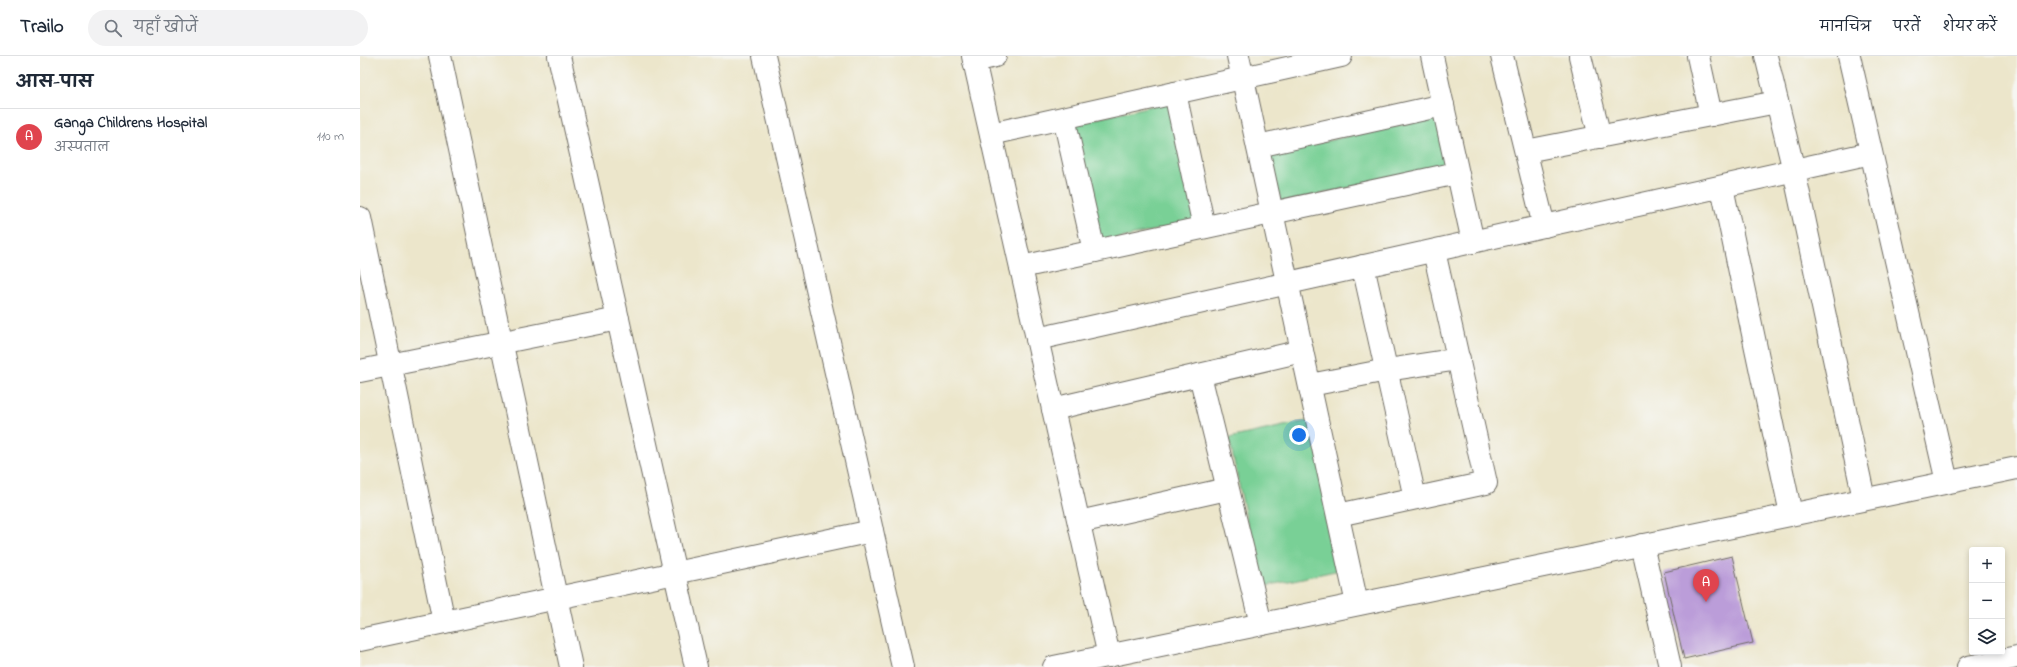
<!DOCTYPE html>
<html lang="hi">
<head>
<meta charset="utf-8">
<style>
  body { margin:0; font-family:"Indie Flower","Playpen Sans Deva",sans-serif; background:#f2f2f3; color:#1f2937 }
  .controls { position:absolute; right:12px; bottom:12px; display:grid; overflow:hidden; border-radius:4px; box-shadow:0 2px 6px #0003 }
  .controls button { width:36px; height:36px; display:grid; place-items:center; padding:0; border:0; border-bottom:1px solid #e0e1e3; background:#fff; color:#1f2937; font:20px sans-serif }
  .you { position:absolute; left:939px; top:379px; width:14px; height:14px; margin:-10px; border:3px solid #fff; border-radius:50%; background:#1a73e8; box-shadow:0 0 0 6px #1a73e833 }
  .badge { display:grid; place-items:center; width:26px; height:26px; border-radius:50%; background:#2563eb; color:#fff; font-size:13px; font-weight:700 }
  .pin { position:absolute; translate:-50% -33px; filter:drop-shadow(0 1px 2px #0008) }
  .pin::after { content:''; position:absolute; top:21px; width:14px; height:12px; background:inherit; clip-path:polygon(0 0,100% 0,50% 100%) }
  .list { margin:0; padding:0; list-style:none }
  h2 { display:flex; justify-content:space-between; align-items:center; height:52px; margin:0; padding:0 16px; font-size:17px }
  h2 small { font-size:13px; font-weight:400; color:#747a83 }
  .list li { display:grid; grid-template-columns:26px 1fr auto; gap:12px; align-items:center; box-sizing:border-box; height:56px; padding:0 16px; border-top:1px solid #e0e1e3 }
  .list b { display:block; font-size:15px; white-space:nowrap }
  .list p { margin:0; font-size:13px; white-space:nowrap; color:#747a83 }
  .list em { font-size:13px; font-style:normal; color:#747a83 }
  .icon { flex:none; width:22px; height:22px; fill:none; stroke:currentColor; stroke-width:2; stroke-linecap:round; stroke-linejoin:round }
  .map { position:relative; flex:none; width:1657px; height:611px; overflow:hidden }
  header { display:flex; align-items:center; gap:24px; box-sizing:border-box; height:56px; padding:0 20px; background:#fff; border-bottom:1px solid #e0e1e3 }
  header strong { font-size:19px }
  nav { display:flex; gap:22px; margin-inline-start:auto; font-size:14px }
  .search { width:280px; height:36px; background:#f2f2f3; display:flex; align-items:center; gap:10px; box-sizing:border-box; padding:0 14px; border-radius:22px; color:#747a83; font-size:15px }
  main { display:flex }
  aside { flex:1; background:#fff }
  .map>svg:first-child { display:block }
  .park { fill:#79d096; stroke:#527e60 }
  .building { fill:#bb9dd9 }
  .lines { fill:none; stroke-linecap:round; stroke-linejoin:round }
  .street-casing { stroke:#6f6c63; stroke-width:24 }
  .street { stroke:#fff; stroke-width:22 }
</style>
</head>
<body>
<header>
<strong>Trailo</strong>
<div class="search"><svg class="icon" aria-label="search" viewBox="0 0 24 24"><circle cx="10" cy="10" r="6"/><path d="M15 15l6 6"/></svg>यहाँ खोजें</div>
<nav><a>मानचित्र</a><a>परतें</a><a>शेयर करें</a></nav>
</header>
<main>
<aside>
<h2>आस-पास<small></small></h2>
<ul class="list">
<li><span class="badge" style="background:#e0444e">A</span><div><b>Ganga Childrens Hospital</b><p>अस्पताल</p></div><em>110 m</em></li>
</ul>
</aside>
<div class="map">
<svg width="1657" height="611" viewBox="0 0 1657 611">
  <rect width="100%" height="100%" fill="#f6f6f2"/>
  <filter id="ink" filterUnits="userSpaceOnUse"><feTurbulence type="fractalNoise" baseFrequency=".025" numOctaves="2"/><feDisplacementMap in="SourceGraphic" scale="8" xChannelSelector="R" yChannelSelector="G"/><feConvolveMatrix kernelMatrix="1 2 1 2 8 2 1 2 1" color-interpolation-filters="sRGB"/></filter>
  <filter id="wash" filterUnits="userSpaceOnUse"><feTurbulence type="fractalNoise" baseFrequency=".012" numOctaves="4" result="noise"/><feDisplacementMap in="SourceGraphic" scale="16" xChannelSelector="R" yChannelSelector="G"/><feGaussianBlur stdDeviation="0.9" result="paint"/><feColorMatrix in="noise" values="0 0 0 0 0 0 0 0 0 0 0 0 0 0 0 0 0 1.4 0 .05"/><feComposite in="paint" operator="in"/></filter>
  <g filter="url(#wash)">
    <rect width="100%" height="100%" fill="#ece6cb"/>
    <g class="park">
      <path d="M809,46l27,119 -96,22 -27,-119z"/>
      <path d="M1078,60l11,49 -168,38 -12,-49z"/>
      <path d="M951,364l33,149 -83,18 -32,-149z"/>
    </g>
    <g id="blocks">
      <path class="building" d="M1372,500l21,87 -69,16 -20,-87z"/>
    </g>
  </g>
  <g filter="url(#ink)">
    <use href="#blocks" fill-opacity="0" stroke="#6f6c63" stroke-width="1"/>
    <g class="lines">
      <defs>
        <g id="street">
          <path d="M80,0l131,611"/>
          <path d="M199,0l137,611"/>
          <path d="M404,0l139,611"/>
          <path d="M613,0l136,600"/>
          <path d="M878,0l119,548"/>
          <path d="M1072,0l41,186"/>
          <path d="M1142,0l42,170"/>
          <path d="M1220,0l20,81"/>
          <path d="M1338,0l13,59"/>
          <path d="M1406,0l28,115 70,328"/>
          <path d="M1489,0l98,426"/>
          <path d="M614,5l21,-5"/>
          <path d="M815,37l29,134"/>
          <path d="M704,62l30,133"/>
          <path d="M631,78l350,-78"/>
          <path d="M898,90l185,-41"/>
          <path d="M1166,95l251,-49"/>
          <path d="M1362,131l69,327"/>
          <path d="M0,162l84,404"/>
          <path d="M1003,210l52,232"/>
          <path d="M661,211l436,-94"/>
          <path d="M677,283l834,-186"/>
          <path d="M0,315l258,-52"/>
          <path d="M840,319l61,249"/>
          <path d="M950,329l77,-15 72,-11"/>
          <path d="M693,353l249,-58"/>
          <path d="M978,459l148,-32 -52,-232"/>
          <path d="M719,466l148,-33"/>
          <path d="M1282,489l28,122"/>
          <path d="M0,584l512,-109"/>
          <path d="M694,611l963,-199"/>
          <path d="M1608,611l49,-10"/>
        </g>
      </defs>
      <use href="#street" class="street-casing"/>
      <use href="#street" class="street"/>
    </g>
  </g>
</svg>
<div class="controls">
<button>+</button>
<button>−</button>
<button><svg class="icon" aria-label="layers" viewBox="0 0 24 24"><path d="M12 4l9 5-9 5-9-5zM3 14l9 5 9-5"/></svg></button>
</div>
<div class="you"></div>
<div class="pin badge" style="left:1346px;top:546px;background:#e0444e">A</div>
</div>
</main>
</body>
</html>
